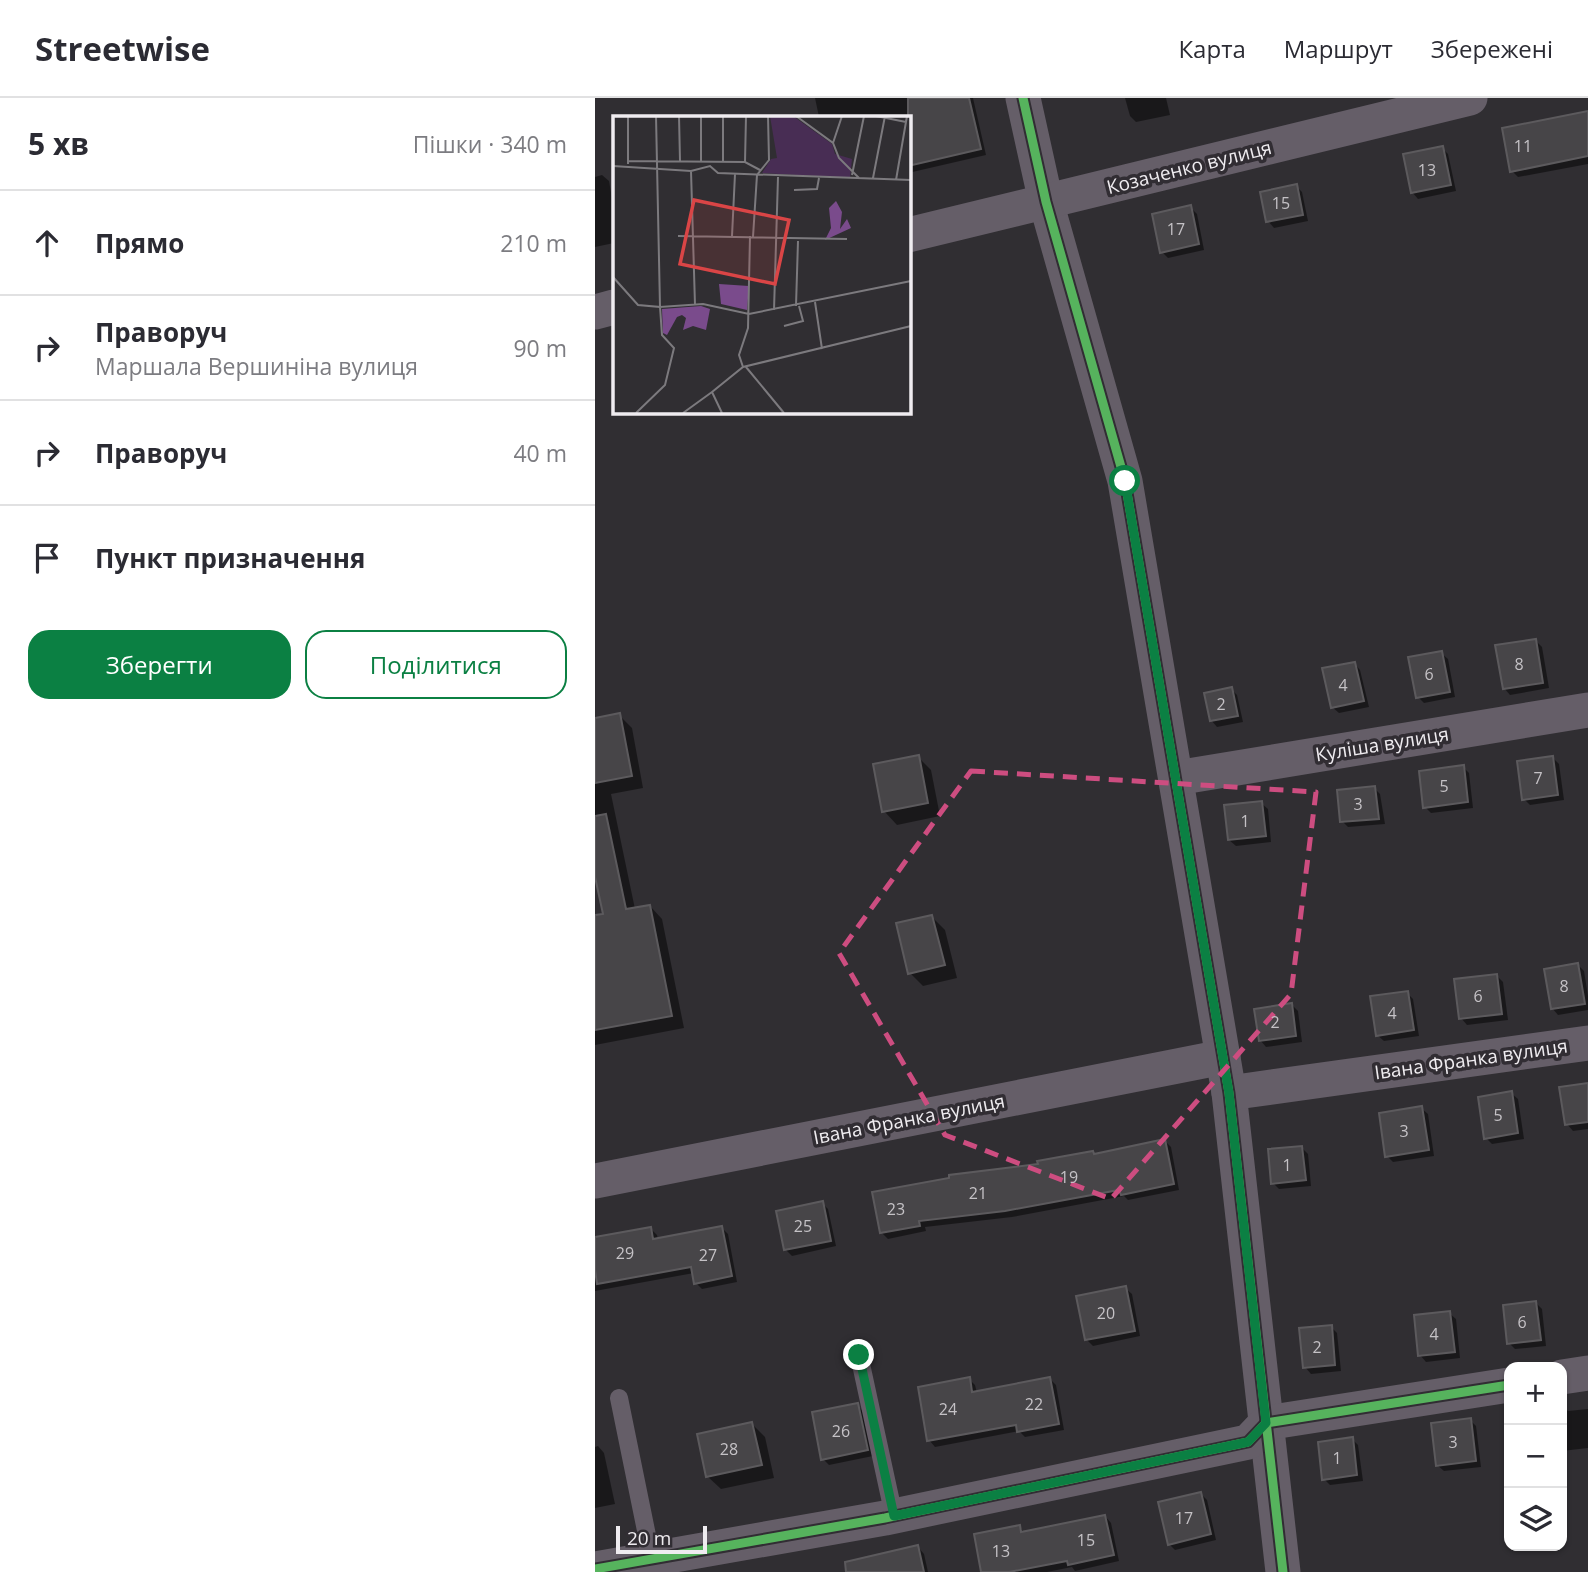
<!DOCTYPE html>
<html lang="uk">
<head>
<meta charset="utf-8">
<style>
  body { margin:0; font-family:"Open Sans",sans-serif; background:#f7f7f7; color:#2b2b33 }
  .controls { position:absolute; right:21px; bottom:21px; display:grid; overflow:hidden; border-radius:14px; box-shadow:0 2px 5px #0004 }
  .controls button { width:63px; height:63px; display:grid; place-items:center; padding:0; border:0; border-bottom:2px solid #e1e1e2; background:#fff; color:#2b2b33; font:35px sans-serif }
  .scale { position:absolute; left:21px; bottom:18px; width:91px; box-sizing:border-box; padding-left:7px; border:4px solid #efecf0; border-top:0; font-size:19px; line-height:24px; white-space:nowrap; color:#efecf0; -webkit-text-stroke:5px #312d33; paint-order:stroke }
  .stop { position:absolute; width:21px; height:21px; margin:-16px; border:5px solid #0b8043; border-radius:50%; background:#fff }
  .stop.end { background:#0b8043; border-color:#fff; box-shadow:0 2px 7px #0008 }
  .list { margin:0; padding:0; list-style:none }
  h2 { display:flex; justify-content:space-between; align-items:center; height:91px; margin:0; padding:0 28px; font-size:30px }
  h2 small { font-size:23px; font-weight:400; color:#7c7c81 }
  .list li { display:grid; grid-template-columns:46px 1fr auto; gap:21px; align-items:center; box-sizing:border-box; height:105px; padding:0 28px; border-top:2px solid #e1e1e2 }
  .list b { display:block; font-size:26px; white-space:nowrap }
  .list p { margin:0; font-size:23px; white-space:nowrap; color:#7c7c81 }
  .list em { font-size:23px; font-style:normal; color:#7c7c81 }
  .actions { display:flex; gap:14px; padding:21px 28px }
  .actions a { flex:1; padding:16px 0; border:2px solid #0b8043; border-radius:21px; text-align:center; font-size:24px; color:#0b8043 }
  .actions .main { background:#0b8043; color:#fff }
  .icon { flex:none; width:38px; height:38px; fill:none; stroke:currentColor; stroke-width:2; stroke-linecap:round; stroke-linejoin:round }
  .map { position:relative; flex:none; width:993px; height:1474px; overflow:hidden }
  header { display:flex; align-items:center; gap:42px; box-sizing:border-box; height:98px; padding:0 35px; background:#fff; border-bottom:2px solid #e1e1e2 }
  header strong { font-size:33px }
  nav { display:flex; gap:38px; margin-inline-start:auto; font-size:24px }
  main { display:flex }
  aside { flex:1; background:#fff }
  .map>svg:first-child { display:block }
  .shadow { fill:#0007 }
  .building { fill:#474548; stroke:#5c5a5d; stroke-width:2 }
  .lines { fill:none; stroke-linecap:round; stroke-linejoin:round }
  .service { stroke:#655e68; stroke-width:18 }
  .minor { stroke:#655e68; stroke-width:35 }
  .cycleway-casing { stroke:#312d33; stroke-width:13 }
  .cycleway { stroke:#56b35d; stroke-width:9 }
  .route { stroke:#0b8043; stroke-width:9 }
  .marked { fill:none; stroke:#cd4d80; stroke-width:5; stroke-dasharray:14 9; stroke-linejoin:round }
  .labels { text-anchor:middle; stroke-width:7; stroke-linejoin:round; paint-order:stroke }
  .number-label { font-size:16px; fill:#c5c2c6 }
  .street-label { font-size:19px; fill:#efecf0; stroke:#312d33 }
  .inset-road { fill:none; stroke:#7c7a7e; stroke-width:2 }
  .view { fill:#da4546; fill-opacity:0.15; stroke:#da4546; stroke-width:3.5 }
  .inset-edge { fill:none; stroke:#efecf0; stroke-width:3.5 }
</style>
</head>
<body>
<header>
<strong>Streetwise</strong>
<nav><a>Карта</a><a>Маршрут</a><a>Збережені</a></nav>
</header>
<main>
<aside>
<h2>5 хв<small>Пішки · 340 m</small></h2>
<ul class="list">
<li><svg class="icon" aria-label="ahead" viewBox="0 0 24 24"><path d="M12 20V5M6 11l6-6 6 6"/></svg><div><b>Прямо</b></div><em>210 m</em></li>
<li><svg class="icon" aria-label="right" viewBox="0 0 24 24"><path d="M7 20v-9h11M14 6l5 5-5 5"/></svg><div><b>Праворуч</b><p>Маршала Вершиніна вулиця</p></div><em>90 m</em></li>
<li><svg class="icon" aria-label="right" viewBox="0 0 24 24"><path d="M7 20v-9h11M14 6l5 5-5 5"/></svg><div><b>Праворуч</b></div><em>40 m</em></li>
<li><svg class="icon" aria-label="arrive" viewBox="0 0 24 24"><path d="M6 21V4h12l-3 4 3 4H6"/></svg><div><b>Пункт призначення</b></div></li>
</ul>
<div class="actions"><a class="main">Зберегти</a><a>Поділитися</a></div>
</aside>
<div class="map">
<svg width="993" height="1474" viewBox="0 0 993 1474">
  <rect width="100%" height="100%" fill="#302e32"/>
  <g class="shadow">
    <path d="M220,0h158l13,57 -78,18v-56h-89z"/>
    <path d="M530,0h41l4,17 -34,7 -6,-6z"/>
    <path d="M993,15v51l-70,13 -6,-6z"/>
    <path d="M847,50l6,6 8,37 -38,8 -6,-7z"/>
    <path d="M7,77l7,6 5,28v34l-19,4v-70z"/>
    <path d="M701,88l6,6 6,29 -34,7 -6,-7z"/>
    <path d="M595,109l7,7 7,36 -36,8 -6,-6z"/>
    <path d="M941,543l6,6 7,41 -39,7 -6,-7z"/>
    <path d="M846,555l7,6 7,38 -31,6 -6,-6z"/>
    <path d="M759,565l6,7 9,37 -30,6 -7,-6z"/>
    <path d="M636,591l6,6 6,27 -26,5 -6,-7z"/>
    <path d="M24,617l13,13 11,60 -32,6 24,115 15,-3 12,13 22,109 -89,17v-128l10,-2 -10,-46v-149z"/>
    <path d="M323,659l13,13 9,46 -43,9 -13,-14z"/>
    <path d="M958,660l6,6 5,36 -34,5 -6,-6z"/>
    <path d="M868,669l6,6 4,35 -42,5 -6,-6z"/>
    <path d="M779,690l6,6 5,30 -37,3 -6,-6z"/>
    <path d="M666,705l7,6 3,33 -35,4 -7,-6z"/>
    <path d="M337,819l13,13 12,48 -34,8 -13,-13z"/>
    <path d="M983,867l6,6 4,25v14l-30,5 -6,-7z"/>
    <path d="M902,878l6,6 5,38 -41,5 -6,-7z"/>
    <path d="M812,895l6,6 6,37 -35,5 -7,-6z"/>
    <path d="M697,907l6,6 4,31 -36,5 -6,-7z"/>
    <path d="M993,987v44l-15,2 -6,-7z"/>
    <path d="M916,995l7,6 6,40 -32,5 -6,-6z"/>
    <path d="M826,1010l7,6 6,42 -41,6 -6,-6z"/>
    <path d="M570,1043l6,6 8,43 -51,10 -4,-4 -112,21 -87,10 1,4 -38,8 -7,-7 159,-66z"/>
    <path d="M707,1050l6,6 3,32 -32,3 -6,-6z"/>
    <path d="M227,1105l6,6 8,37 -44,10 -6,-6z"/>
    <path d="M55,1130l7,7 1,5 64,-12 6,6 9,48 -35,7 -6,-6 -2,-10 -99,18v-53z"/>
    <path d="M530,1190l7,6 8,42 -47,10 -6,-6z"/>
    <path d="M941,1205l6,6 4,37 -31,3 -6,-6z"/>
    <path d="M854,1215l7,6 4,39 -34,4 -6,-7z"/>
    <path d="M736,1229l6,6 4,38 -30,3 -6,-7z"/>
    <path d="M374,1281l6,6 2,8 73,-14 6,6 8,45 -39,7 -6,-6 -84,16 -6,-7z"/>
    <path d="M262,1307l6,6 10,45 -44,9 -6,-6z"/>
    <path d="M970,1310l3,3 20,-2v39l-26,3v-42z"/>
    <path d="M875,1322l6,6 5,41 -37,4 -7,-6z"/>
    <path d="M157,1326l13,13 9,41 -53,11 -14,-13z"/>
    <path d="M757,1341l6,6 5,36 -33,4 -6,-6z"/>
    <path d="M3,1348l6,7 11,51 -20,4v-61z"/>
    <path d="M606,1396l6,6 9,40 -41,10 -6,-6z"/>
    <path d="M510,1418l6,7 8,38 -44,10 -3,-4 -25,5h-65l37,-45 6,6z"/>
    <path d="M323,1449l6,7 4,18h-50z"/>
  </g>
  <g class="building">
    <path d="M313,0h61l12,51 -73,17z"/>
    <path d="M993,13v45l-78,16 -8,-44z"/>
    <path d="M848,48l8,39 -40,8 -8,-39z"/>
    <path d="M702,86l6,31 -37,7 -6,-30z"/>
    <path d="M596,107l8,39 -39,9 -8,-39z"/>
    <path d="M941,541l7,44 -40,6 -8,-44z"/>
    <path d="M847,553l8,41 -34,6 -8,-41z"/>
    <path d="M760,564l9,39 -33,7 -9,-40z"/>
    <path d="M637,589l6,29 -28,5 -6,-28z"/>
    <path d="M25,615l12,63 -37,7v-65z"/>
    <path d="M324,657l9,48 -46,9 -9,-48z"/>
    <path d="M958,658l5,39 -36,5 -5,-39z"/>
    <path d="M869,667l4,37 -45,6 -4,-37z"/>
    <path d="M780,688l4,33 -39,3 -3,-32z"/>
    <path d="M667,703l4,35 -38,4 -4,-35z"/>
    <path d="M11,716l20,95 24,-4 22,111 -77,14v-115l8,-1 -8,-37v-61z"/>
    <path d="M337,817l13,50 -37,9 -12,-51z"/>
    <path d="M983,865l7,41 -34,5 -7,-40z"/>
    <path d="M902,876l5,40 -43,5 -5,-40z"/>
    <path d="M813,893l6,39 -38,6 -6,-40z"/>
    <path d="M697,905l4,33 -37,5 -5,-32z"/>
    <path d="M993,985v39l-23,3 -6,-38z"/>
    <path d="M917,993l6,42 -34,6 -6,-42z"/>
    <path d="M827,1008l7,44 -44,7 -6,-44z"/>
    <path d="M570,1041l9,45 -53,11 -2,-5 -114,21 -86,10 1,5 -40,7 -8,-41 77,-14v-3l89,-11 -1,-3 56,-10 1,3z"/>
    <path d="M707,1048l4,34 -35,4 -3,-35z"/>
    <path d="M228,1103l8,40 -47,9 -8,-39z"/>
    <path d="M127,1128l10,50 -38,8 -3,-17 -94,17 -2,-14v-33l56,-10 2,12z"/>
    <path d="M531,1188l9,45 -50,9 -9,-44z"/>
    <path d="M941,1203l5,39 -34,4 -4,-39z"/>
    <path d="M855,1213l5,41 -37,4 -4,-41z"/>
    <path d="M737,1227l3,40 -32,3 -4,-40z"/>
    <path d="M375,1279l2,15 78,-15 9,47 -42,8 -1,-7 -89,16 -9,-54z"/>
    <path d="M263,1305l10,47 -47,10 -9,-48z"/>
    <path d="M876,1320l5,43 -40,5 -5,-43z"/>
    <path d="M157,1324l10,43 -56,12 -9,-43z"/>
    <path d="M758,1339l4,38 -35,5 -4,-38z"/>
    <path d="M606,1394l10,42 -43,11 -10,-43z"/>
    <path d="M510,1417l9,40 -46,10 -1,-4 -58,11h-28l-7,-38 46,-9 1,7z"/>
    <path d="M323,1447l6,27h-78l-1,-10z"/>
  </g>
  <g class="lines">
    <g class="service">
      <path d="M264,1257l35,161"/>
      <path d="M24,1300l33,162"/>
    </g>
    <g class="minor">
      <path d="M428,0l23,104 79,279 104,612 54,479"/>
      <path d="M313,137l562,-137"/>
      <path d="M0,214l19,-5"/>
      <path d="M581,680l412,-68"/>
      <path d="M634,995l359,-50"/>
      <path d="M0,1083l628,-124"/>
      <path d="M967,1279l26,-4"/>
      <path d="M0,1471l290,-51 363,-76 18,-19 243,-38"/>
    </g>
    <defs>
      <g id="cycleway">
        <path d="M428,0l23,104 79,279 104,612 54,479"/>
        <path d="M0,1471l290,-51 363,-76 18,-19 243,-38"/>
      </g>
    </defs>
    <use href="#cycleway" class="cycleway-casing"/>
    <use href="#cycleway" class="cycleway"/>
  </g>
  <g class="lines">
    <path class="route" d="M264,1257l35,161 354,-74 18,-19 -37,-330 -104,-612"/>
  </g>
  <path class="marked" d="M376,673l345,21 -25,202 -180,205 -166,-64 -106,-182z"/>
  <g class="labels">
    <g class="number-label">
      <text x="928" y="54">11</text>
      <text x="832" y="78">13</text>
      <text x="686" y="111">15</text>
      <text x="581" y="137">17</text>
      <text x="924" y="572">8</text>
      <text x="834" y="582">6</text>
      <text x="748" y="593">4</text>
      <text x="626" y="612">2</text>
      <text x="943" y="686">7</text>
      <text x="849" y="694">5</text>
      <text x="763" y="712">3</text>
      <text x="650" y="729">1</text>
      <text x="969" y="894">8</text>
      <text x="883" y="904">6</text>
      <text x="797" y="921">4</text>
      <text x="680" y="930">2</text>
      <text x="903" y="1023">5</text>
      <text x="809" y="1039">3</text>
      <text x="692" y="1073">1</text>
      <text x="474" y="1085">19</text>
      <text x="383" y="1101">21</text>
      <text x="301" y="1117">23</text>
      <text x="208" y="1134">25</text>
      <text x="30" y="1161">29</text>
      <text x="113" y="1163">27</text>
      <text x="511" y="1221">20</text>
      <text x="927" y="1230">6</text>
      <text x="839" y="1242">4</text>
      <text x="722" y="1255">2</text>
      <text x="439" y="1312">22</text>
      <text x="353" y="1317">24</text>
      <text x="246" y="1339">26</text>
      <text x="858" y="1350">3</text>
      <text x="134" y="1357">28</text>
      <text x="742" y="1366">1</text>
      <text x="589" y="1426">17</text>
      <text x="491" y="1448">15</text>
      <text x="406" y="1459">13</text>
    </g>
    <g class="street-label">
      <text transform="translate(594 69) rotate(-14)" y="7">Козаченко вулиця</text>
      <text transform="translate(787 646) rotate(-9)" y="7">Куліша вулиця</text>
      <text transform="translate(876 961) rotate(-8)" y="7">Івана Франка вулиця</text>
      <text transform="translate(314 1021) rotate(-11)" y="7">Івана Франка вулиця</text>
    </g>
  </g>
  <g transform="translate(18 18)">
    <rect width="298" height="298" fill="#302e32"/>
    <path d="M157,0h23l39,28 3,10 17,5 -2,19 -88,-5 9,-14 6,-1z" fill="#482d54"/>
    <path d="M223,85l6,11 -2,17 7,-10 4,9 -26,12 6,-12 -2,-20zM106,168l30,2 -2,24 -26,-6zM88,190l9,3 -4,21 -13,-4 -10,4 3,-12 -4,-3 -5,2 -10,18 -4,-2 -1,-24z" fill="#7a4b8c"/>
    <path class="inset-road" d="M15,0v48M43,0l4,191 43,-3 46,10 162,-33M66,0l1,45M88,0v45M110,0v45M183,0l37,27 6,15 20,20M263,0l30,6M220,27l9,-27M15,45l117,1 15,8M132,46l1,-46M0,50l78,5 19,-5 8,7 193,7M78,55l4,134M239,59l12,-59M260,62l12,-62M283,64l11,-64M181,74l23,-1 2,-11M65,120l169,3M119,120l3,-62M140,121l4,-62 12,-15 -1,-44M0,161l25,28 22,2 2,28 12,13 -9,37 -29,28M202,186l7,47M183,190l2,-65M161,194l4,-133M171,210l19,-5 -4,-15M130,251l-4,-12 9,-27 2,-92M133,251l38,46M70,297l29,-21M109,297l-10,-21 31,-25 168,-41"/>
    <path class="view" d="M81,84l95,20 -14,64 -95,-20z"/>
    <rect width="298" height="298" class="inset-edge"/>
  </g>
</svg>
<div class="controls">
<button>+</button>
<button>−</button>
<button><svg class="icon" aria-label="layers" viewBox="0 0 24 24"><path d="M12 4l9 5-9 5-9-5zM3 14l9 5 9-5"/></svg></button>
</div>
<div class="scale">20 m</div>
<div class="stop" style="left:530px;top:383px"></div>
<div class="stop end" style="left:264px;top:1257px"></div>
</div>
</main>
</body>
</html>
